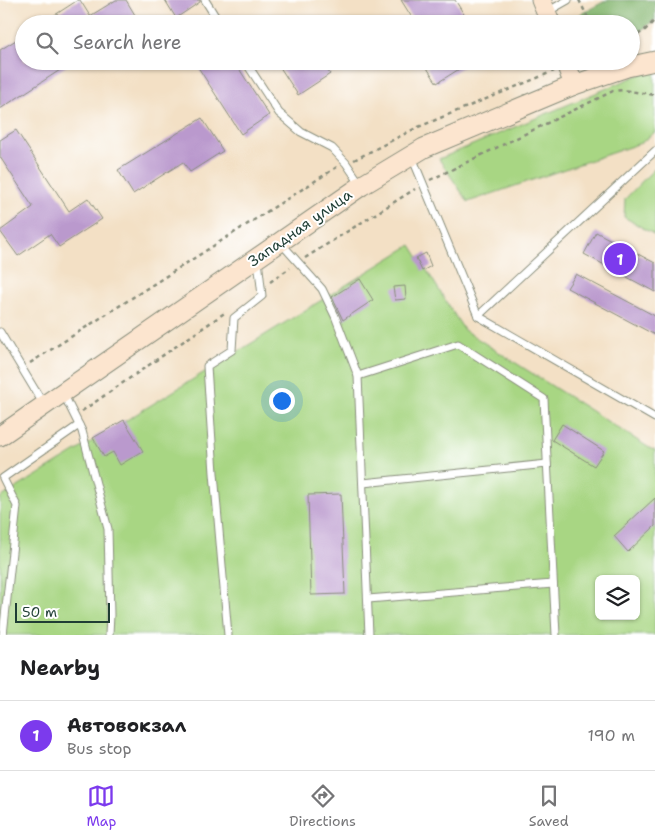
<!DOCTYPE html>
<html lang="en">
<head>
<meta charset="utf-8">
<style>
  body { margin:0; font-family:"Shantell Sans",sans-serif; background:#f2f2f2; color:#202124 }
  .controls { position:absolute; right:15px; bottom:15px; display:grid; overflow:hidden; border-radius:8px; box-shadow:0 1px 4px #0004 }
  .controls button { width:45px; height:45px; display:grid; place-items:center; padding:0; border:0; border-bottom:1px solid #e0e0e0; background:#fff; color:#202124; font:25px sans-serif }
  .scale { position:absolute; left:15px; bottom:12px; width:95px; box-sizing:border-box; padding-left:5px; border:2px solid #1f3d34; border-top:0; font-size:14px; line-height:18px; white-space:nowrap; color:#1f3d34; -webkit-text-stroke:4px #fff; paint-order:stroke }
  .you { position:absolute; left:281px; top:400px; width:18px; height:18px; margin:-12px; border:4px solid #fff; border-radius:50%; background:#1a73e8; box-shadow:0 0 0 8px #1a73e833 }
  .badge { display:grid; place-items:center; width:32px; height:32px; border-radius:50%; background:#7c3aed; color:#fff; font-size:16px; font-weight:700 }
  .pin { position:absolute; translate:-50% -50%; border:2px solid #fff; box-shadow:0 1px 5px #0006 }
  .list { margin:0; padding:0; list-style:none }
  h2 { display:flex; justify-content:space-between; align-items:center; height:65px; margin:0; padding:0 20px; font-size:21px }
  h2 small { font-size:16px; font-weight:400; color:#757577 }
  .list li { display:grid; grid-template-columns:32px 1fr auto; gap:15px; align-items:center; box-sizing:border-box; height:70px; padding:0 20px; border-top:1px solid #e0e0e0 }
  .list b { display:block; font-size:19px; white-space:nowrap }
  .list p { margin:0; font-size:16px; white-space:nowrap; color:#757577 }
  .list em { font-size:16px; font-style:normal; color:#757577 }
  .icon { flex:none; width:28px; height:28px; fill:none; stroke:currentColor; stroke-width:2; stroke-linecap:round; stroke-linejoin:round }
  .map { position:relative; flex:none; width:655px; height:635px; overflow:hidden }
  .search { position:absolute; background:#fff; box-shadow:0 1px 4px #0004; left:15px; right:15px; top:15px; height:55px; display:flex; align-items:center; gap:12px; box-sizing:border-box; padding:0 18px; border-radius:28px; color:#757577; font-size:19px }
  .sheet { height:135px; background:#fff }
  nav { display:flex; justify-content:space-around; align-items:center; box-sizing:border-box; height:70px; border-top:1px solid #e0e0e0; background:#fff; font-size:14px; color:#757577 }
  nav a { display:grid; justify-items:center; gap:2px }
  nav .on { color:#7c3aed }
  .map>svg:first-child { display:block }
  .green { fill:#a8d683; stroke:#648a5c; fill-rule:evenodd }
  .forest { fill:#86b771; stroke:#527a52 }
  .building { fill:#ba99cd }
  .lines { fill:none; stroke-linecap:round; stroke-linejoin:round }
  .lane-casing { stroke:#898e7c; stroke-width:9 }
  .secondary-casing { stroke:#898e7c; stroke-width:21 }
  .path { stroke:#898e7c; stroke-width:2.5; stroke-dasharray:4 4; stroke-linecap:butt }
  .lane { stroke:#fff; stroke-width:7 }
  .secondary { stroke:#fce5cf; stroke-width:19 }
  .labels { text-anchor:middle; stroke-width:4; stroke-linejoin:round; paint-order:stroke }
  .street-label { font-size:15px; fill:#1f3d34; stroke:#fff }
</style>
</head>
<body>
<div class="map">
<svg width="655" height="635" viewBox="0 0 655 635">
  <rect width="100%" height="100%" fill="#fff"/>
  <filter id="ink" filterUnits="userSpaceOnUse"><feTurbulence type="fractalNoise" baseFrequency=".02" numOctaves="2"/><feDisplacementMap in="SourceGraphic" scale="10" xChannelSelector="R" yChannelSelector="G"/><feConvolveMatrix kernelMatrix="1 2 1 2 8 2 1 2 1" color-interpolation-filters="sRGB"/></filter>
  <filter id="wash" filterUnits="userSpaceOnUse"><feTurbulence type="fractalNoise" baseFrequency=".0096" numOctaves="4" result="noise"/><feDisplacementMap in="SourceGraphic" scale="20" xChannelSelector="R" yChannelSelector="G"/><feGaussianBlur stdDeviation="1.12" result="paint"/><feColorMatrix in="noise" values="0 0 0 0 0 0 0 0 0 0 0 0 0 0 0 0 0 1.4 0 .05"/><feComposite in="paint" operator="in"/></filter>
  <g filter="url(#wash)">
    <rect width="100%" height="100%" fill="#f3e0c5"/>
    <g class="green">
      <path d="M655,71v61l-14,11 -173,59 -29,-43 204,-86z"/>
      <path d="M655,168v67l-31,-18 1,-18z"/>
      <path d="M411,245l53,85 187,119 4,1v185h-655v-137zM599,579h37v37h-37z"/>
    </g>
    <path class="forest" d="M607,0h48v20l-24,18v-14h-51l-3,-8z"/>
    <g id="blocks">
      <g class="building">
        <path d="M78,0h2l10,16 26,-16h10l12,20 -6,4h-91z"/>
        <path d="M165,0h35v2l-24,16z"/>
        <path d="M401,0h54l15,24h-54z"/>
        <path d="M24,35v26h50l-74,48v-59z"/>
        <path d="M194,61h40l35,54 -28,19z"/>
        <path d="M276,61h46l8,13 -32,21z"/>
        <path d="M438,61h34l-35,22 -10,-15z"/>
        <path d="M202,118l21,33 -33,21 -7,-10 -50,32 -15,-24z"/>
        <path d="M16,130l53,81 19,-13 14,21 -43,28 -9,-13 -32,22 -18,-25 33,-24 -33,-50v-17z"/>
        <path d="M596,232l59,31v29l-71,-38z"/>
        <path d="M426,253l5,13 -9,5 -6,-13z"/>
        <path d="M576,274l79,42v19l-88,-47z"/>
        <path d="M360,279l13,21 -30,20 -11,-23z"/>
        <path d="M405,286l1,13 -11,1 -2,-13z"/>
        <path d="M124,420l19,31 -23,14 -7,-13 -9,5 -11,-19z"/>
        <path d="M562,424l42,27 -10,15 -42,-26z"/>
        <path d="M341,494l4,100 -34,1 -3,-100z"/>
        <path d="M655,498v28l-27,26 -14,-16z"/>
      </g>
    </g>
  </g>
  <g filter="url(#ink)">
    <use href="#blocks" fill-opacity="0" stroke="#898e7c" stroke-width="1"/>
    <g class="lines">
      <defs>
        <g id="lane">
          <path d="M205,0l15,24"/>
          <path d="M547,12l21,-12"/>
          <path d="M245,61l34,52 22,19 31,16 14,15 15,22"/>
          <path d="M412,157l66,159 177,102"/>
          <path d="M280,242l42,47 13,27 23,60 11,259"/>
          <path d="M478,316l177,-165"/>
          <path d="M0,332l44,73"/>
          <path d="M358,376l100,-32 86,55 12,236"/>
          <path d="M63,393l19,38 26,98 2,86 -1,20"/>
          <path d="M363,483l184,-19"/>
          <path d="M368,599l185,-15"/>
          <path d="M3,635l14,-129 -14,-28 76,-53"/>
          <path d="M228,635l-14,-162 -7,-107 25,-16 2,-32 28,-22 -4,-36"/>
        </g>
        <g id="secondary">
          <path d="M541,0l10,24"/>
          <path d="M565,61l9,24"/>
          <path d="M0,436l361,-250 63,-38 150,-63 53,-18 28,-6"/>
        </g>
      </defs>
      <use href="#lane" class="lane-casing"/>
      <use href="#secondary" class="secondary-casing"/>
      <g class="path">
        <path d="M579,0l12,24"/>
        <path d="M631,39l14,-9 10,-10"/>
        <path d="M354,160l62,-32 138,-57"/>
        <path d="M430,180l183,-89 10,-1 32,5"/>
        <path d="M305,258l110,-69"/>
        <path d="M270,282l20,-14"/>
        <path d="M30,363l307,-196"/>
        <path d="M82,411l144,-99"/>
      </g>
      <use href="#lane" class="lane"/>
      <use href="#secondary" class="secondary"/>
    </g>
  </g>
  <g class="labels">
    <g class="street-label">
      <text transform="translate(300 228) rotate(-35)" y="5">Западная улица</text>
    </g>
  </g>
</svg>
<div class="controls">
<button><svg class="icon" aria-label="layers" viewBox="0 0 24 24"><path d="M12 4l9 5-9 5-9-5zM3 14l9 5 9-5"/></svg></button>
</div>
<div class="scale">50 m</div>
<div class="you"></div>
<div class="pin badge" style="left:620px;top:259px">1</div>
<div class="search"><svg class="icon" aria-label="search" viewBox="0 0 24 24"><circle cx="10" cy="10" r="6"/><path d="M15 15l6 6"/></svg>Search here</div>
</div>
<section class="sheet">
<h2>Nearby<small></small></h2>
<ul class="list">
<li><span class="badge">1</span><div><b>Автовокзал</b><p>Bus stop</p></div><em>190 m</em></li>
</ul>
</section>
<nav>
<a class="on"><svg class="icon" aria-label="map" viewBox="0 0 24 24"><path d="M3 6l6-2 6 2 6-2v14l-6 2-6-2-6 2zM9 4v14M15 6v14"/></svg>Map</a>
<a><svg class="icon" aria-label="directions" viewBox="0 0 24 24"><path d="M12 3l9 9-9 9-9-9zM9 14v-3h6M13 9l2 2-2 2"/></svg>Directions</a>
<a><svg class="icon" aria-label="saved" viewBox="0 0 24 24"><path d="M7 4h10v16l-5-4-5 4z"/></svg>Saved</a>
</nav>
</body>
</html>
